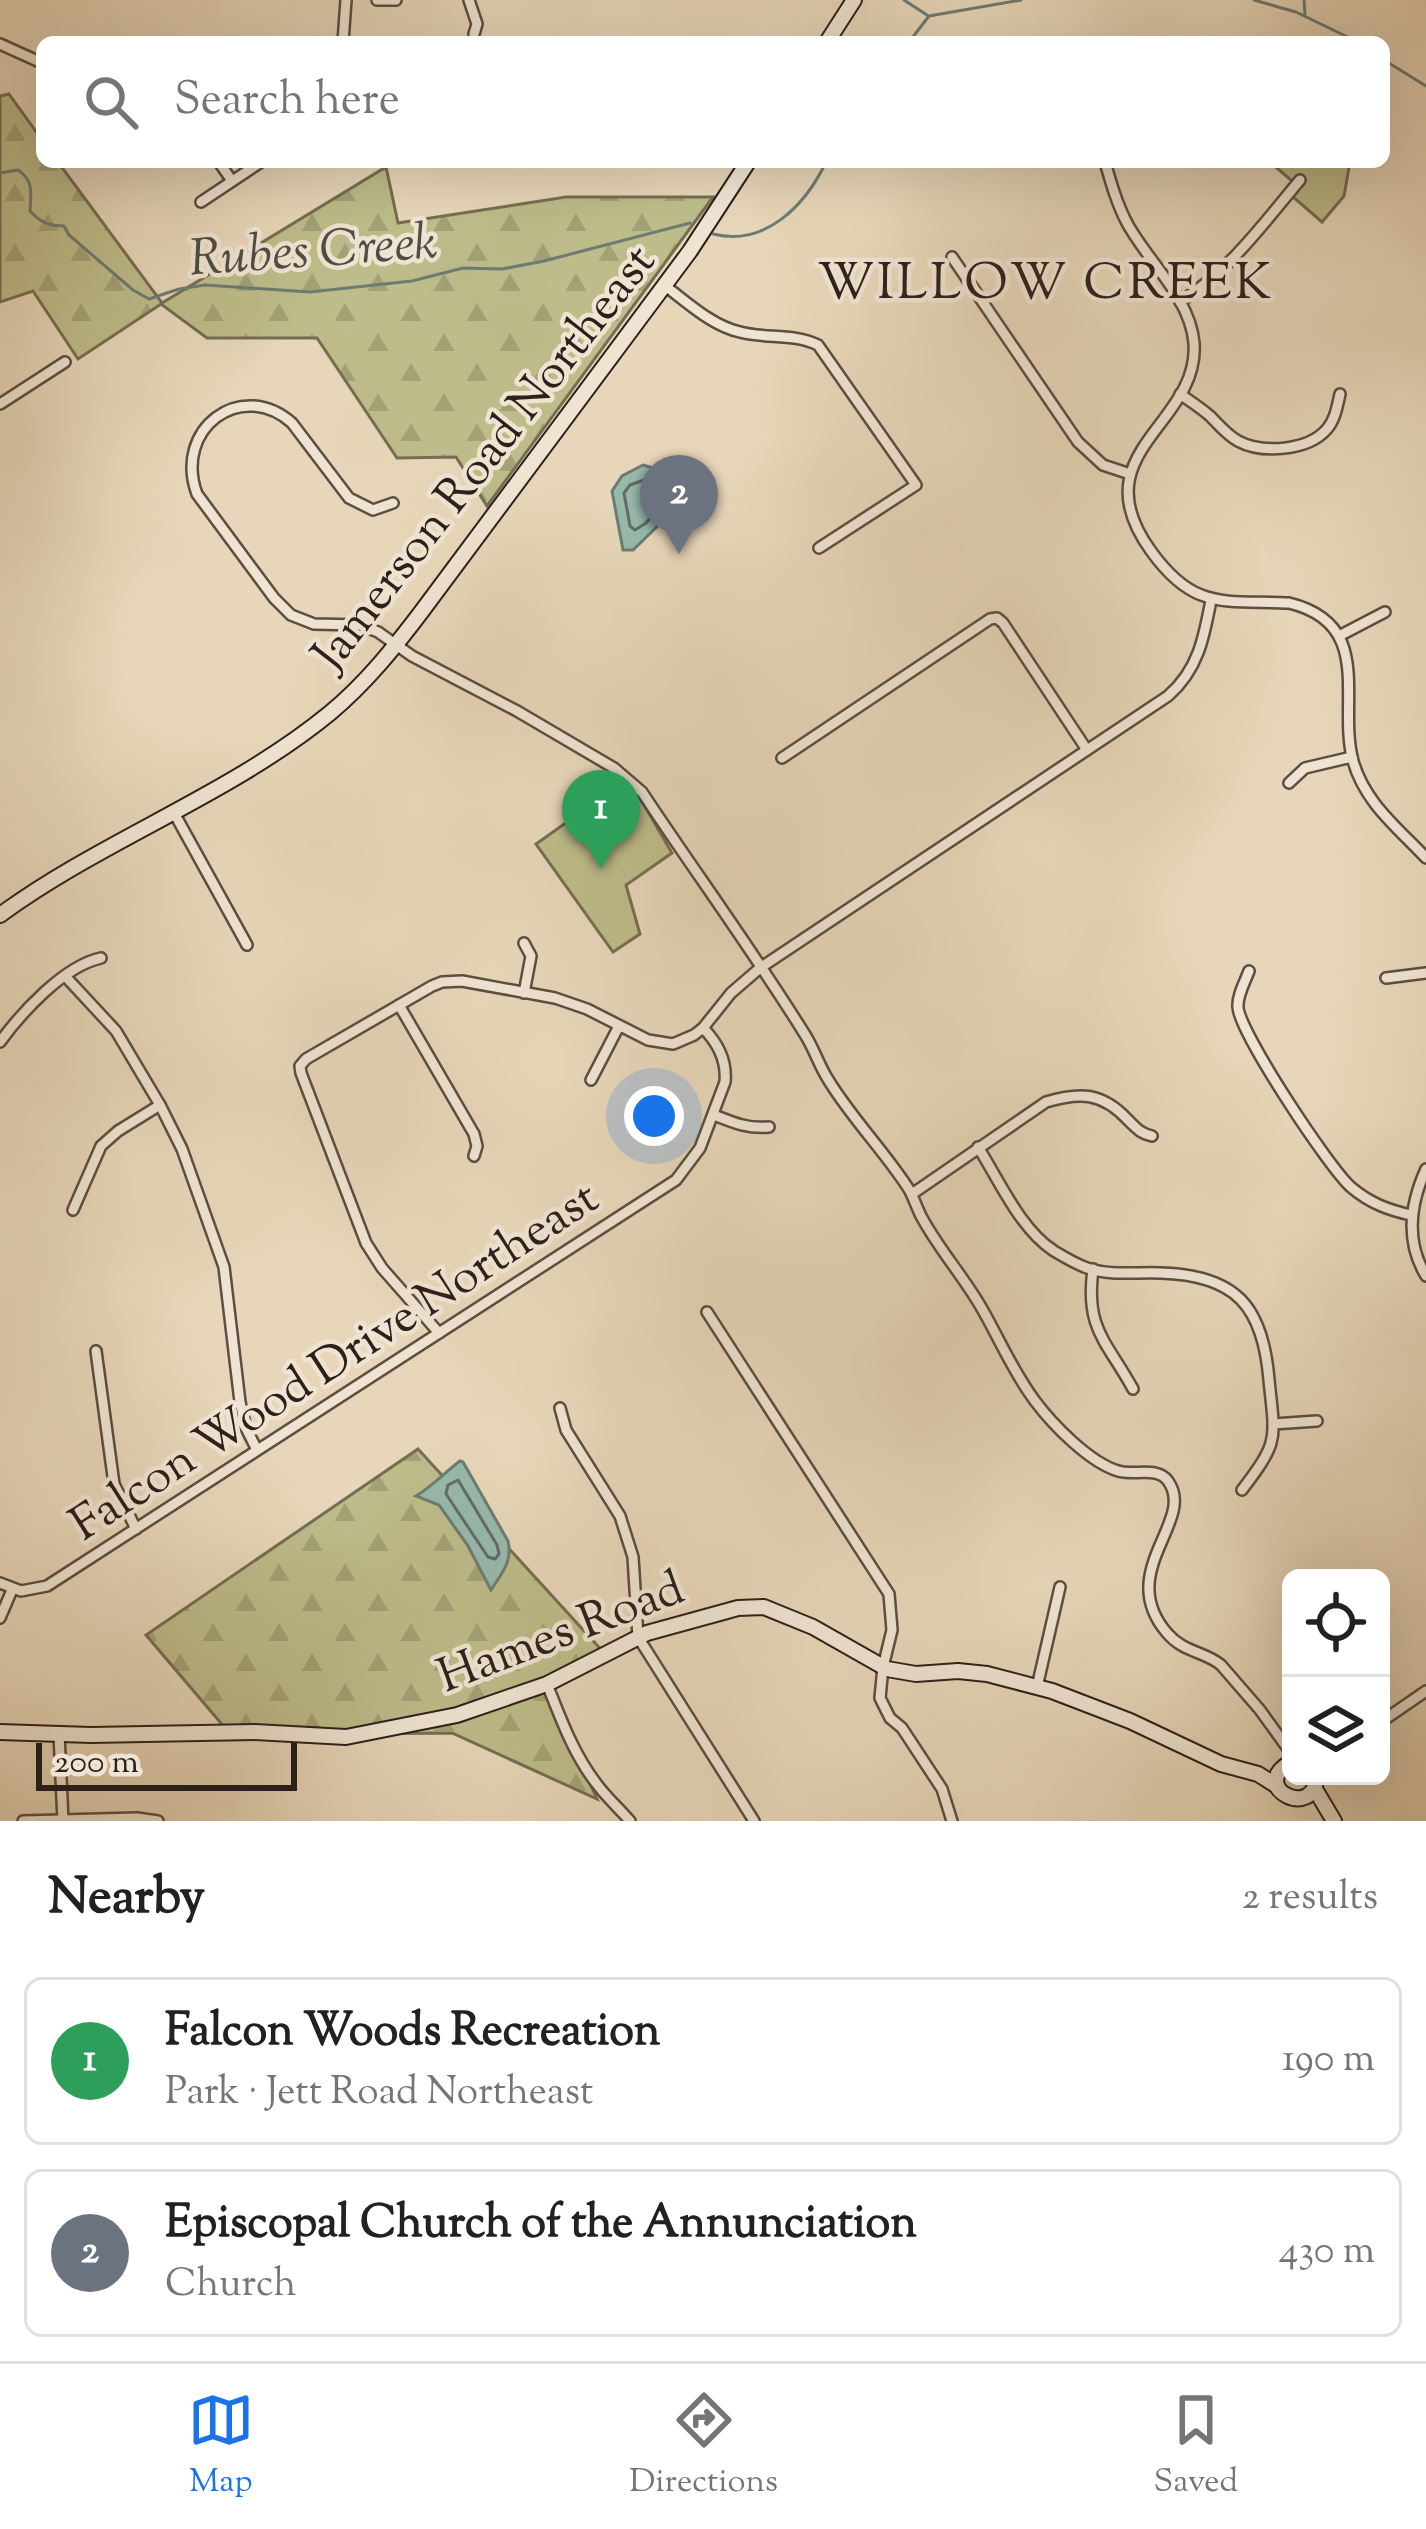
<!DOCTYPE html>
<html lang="en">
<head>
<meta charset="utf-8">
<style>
  body { margin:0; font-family:"Sorts Mill Goudy",serif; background:#f6f6f6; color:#202124 }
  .controls { position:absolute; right:36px; bottom:36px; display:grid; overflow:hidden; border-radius:18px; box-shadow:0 12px 48px #0002 }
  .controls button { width:108px; height:108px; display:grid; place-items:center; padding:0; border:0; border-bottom:3px solid #e0e0e0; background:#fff; color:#202124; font:60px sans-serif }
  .scale { position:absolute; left:36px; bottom:30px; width:261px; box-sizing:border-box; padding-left:12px; border:6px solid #2d201b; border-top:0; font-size:33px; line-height:42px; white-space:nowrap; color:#2d201b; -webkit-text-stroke:9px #efe4d2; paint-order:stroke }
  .you { position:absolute; left:654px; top:1116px; width:42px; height:42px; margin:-30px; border:9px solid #fff; border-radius:50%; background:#1a73e8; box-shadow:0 0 0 18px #1a73e833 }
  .badge { display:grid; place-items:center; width:78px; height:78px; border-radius:50%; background:#1a73e8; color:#fff; font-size:39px; font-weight:700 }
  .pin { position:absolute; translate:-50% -99px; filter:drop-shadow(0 3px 6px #0008) }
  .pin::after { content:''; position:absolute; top:63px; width:42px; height:36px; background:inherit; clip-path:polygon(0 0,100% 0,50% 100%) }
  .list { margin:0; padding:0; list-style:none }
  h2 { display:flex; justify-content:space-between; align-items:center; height:156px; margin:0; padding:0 48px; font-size:51px }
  h2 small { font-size:39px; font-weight:400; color:#757577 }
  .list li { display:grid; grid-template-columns:78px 1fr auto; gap:36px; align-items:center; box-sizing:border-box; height:168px; margin:0 24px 24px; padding:0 24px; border:3px solid #e0e0e0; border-radius:18px }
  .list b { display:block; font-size:45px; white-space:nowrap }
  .list p { margin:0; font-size:39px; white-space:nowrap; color:#757577 }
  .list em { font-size:39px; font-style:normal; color:#757577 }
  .icon { flex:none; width:66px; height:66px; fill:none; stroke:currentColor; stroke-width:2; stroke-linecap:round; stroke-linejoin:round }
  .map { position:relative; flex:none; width:1426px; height:1821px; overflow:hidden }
  .search { position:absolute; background:#fff; box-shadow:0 12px 48px #0002; left:36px; right:36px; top:36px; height:132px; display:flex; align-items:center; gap:30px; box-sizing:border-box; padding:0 42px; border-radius:18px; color:#757577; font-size:45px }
  .sheet { height:540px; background:#fff }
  nav { display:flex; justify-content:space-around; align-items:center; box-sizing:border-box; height:168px; border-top:3px solid #e0e0e0; background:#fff; font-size:33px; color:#757577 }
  nav a { display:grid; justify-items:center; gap:6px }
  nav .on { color:#1a73e8 }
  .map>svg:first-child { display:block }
  .forest { fill:url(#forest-firs); stroke:#756e52; stroke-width:3 }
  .green { fill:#bdbc8a; stroke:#756e52; stroke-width:3 }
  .water { fill:#97b9ac; stroke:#6d7c72; stroke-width:3 }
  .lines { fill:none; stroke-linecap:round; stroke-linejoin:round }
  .shore { stroke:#626c64; stroke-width:3 }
  .stream { stroke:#6d7c72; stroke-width:3 }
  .street-casing { stroke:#5c4e42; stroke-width:14 }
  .secondary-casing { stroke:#2d201b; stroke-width:18 }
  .street { stroke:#efe4d2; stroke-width:9 }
  .secondary { stroke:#efe4d2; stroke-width:14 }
  .labels { text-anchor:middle; stroke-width:9; stroke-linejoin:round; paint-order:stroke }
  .street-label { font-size:48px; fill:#2d201b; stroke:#efe4d2 }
  .water-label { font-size:51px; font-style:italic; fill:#4d4e46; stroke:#efe4d2 }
  .neighbourhood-label { font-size:51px; letter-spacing:3px; fill:#2d201b; stroke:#efe4d2 }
</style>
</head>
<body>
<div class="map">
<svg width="1426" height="1821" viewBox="0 0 1426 1821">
  <defs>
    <pattern id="forest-firs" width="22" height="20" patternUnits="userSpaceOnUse" patternTransform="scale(3)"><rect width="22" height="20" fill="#bdbc8a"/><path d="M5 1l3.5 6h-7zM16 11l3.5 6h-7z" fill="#a3a176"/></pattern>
  </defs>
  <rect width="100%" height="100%" fill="#e7d6b9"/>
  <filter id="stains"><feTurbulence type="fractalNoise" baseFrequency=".00167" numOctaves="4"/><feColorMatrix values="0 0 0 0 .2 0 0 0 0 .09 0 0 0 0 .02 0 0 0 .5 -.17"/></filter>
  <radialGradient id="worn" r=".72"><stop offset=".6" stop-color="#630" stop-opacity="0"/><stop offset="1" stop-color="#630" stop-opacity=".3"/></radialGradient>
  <g class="forest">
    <path d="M9,94l33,46v22h16l104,141 224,-136 12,56 168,-26h147l-226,309 -31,-49 -59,1 -80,-120h-110l-46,-34 -83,55 -45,-68 -33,11v-206z"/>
    <path d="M418,1449l189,207 -60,31 50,112 -145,-66 -221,2 -85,-100z"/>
  </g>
  <g class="green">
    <path d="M1270,162h80l-6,34 -22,26 -30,-26 7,-9z"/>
    <path d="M622,783l19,17 31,53 -46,32 14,49 -27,18 -77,-108z"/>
  </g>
  <g class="water">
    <path d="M643,465l10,3 13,20 5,25 -38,37h-10l-11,-59 10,-15z"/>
    <path d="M460,1461l3,1 45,79c5,20 -6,32 -17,49l-23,-44 -29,-41 -23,-9c17,-10 28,-23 44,-35z"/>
  </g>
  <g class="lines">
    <g class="shore">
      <path d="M644,480l11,13 3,16 -12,14 -11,7 -5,-4 -6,-33 6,-8z"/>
      <path d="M458,1480l39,65 2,9 -4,5 -7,-2 -42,-63 2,-9z"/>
    </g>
    <g class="stream">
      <path d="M904,0l23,15"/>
      <path d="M1254,0l42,12 62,30"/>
      <path d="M1304,0l1,15"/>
      <path d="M909,42l20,-26 92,-16"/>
      <path d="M1384,60l42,26"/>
      <path d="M0,173l18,-3c16,11 13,23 12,41 10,11 19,15 34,15l5,9 64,55 16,9 30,-10 26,-4 105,7 102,-11 51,-13 39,1 42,-8 146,-38"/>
      <path d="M713,234c52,13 92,-28 113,-72"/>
    </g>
    <defs>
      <g id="street">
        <path d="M377,0h19"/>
        <path d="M469,0l8,24 -3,10"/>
        <path d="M343,42l3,-42"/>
        <path d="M0,44l42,19"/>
        <path d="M219,162l13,19"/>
        <path d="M1105,162c6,21 12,42 22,61 21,39 63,74 67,120 6,82 -115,109 -43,208 43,60 73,49 138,52 87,21 48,99 64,158 12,42 44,66 73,97"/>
        <path d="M201,202l60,-40"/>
        <path d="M952,257l126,185 25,23 27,9"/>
        <path d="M664,285c23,17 48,41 76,47 26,7 54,1 78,13l98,140 -97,63"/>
        <path d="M1180,302c50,-32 83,-78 120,-122"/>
        <path d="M1180,394c10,7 21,14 30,22 9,9 17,19 28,25 24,13 70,10 89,-12 8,-9 10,-22 13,-35"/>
        <path d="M0,404l65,-42"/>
        <path d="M393,503l-20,7 -24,-12 -57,-75c-51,-45 -119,6 -95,71l77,104 17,17 23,9 46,1 18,7 34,24 105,55 97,57 28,24c53,80 111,159 162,241 10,15 15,33 25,48 24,39 57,72 81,110 4,8 7,17 11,25 17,32 42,60 60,91 18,31 32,65 54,94 18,24 54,61 83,70 16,5 40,-5 50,10 29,40 -54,90 -1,152 17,20 37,18 54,32l39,45 31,43"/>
        <path d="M1339,636l46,-24"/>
        <path d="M782,758l208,-139 7,-1 6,5 84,127"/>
        <path d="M1289,783l16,-15 47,-11"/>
        <path d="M173,811l74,134"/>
        <path d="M524,943l7,13 -7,37"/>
        <path d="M1249,971c-4,11 -12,25 -11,36 1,25 93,164 114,181 18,15 36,22 59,27"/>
        <path d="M65,976l51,55 44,74 22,44 42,118 16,135 6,26 11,22"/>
        <path d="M1386,978l40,-5"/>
        <path d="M399,1005l75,129 3,12 -3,10"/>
        <path d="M0,1042c22,-30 64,-76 101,-84"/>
        <path d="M591,1080l28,-54"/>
        <path d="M714,1115c20,8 34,14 55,12"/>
        <path d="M978,1147c21,33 42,82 76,104 10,6 22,13 33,17 23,8 49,4 73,5 76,2 103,33 109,107 6,60 11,60 -27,110"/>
        <path d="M1426,1169c-16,35 -21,72 0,107"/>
        <path d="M912,1194l134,-92c34,-10 56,-10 82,18 9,9 12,13 24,16"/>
        <path d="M73,1210l28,-64 17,-15 42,-26"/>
        <path d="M1093,1269c-8,60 13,71 40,120"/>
        <path d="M707,1312l182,282 3,36 -9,37 -3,31 10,20 12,10 40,61 10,32"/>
        <path d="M439,1333l-57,-65 -16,-25 -65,-170 -1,-7 6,-7 126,-73 10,-4 20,-1 93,17 32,11 61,31 25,4 21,-9 9,-7 28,-35 29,-25 408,-272c30,-26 36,-58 43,-96"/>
        <path d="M96,1351l18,133 22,45"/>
        <path d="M560,1408l6,22 54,86 13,41 5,80 116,184"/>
        <path d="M1273,1424l44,-3"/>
        <path d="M0,1583l21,8 26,-5 629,-406 24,-32 25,-66c2,-22 -7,-39 -22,-54"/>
        <path d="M0,1618l12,-28"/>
        <path d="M547,1684c14,35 26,69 49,99 10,14 23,25 34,38"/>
        <path d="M1037,1687l23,-100"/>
        <path d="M1381,1722l45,-31"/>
        <path d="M59,1734l4,87"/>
        <path d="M23,1821l114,-3 21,3"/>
      </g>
      <g id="secondary">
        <path d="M827,42l27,-42"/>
        <path d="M0,915c104,-76 230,-120 330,-202 36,-30 64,-65 92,-102l268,-360 58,-89"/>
        <path d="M0,1732l91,3 164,-3 91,5 111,-22 90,-31 100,-51 91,-25 26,-1 49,20 74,42 29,5 42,-3 29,3 65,17 78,30 91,43 37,10 19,12"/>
        <path d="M1291,1762c-45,26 26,59 25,14"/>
        <path d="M1315,1789l19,32"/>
      </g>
    </defs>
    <use href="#street" class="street-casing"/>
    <use href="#secondary" class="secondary-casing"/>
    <use href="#street" class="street"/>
    <use href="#secondary" class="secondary"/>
  </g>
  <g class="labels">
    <g class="street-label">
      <text transform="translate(482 456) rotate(-52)" y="17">Jamerson Road Northeast</text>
      <text transform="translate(333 1359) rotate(-33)" y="17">Falcon Wood Drive Northeast</text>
      <text transform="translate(560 1630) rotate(-21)" y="17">Hames Road</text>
    </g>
    <g class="water-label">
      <text transform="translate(313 248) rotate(-4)" y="18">Rubes Creek</text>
    </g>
    <g class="neighbourhood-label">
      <text x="1046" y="298">WILLOW CREEK</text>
    </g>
  </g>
  <rect width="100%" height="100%" filter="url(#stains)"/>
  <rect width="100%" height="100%" fill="url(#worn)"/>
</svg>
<div class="controls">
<button><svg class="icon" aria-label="locate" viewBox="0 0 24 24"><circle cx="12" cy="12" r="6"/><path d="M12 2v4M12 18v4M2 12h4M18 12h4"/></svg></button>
<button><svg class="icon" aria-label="layers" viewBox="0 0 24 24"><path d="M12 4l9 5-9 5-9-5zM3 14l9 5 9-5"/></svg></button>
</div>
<div class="scale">200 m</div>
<div class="you"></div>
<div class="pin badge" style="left:601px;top:869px;background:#2e9e5b">1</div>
<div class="pin badge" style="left:679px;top:554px;background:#6b7280">2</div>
<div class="search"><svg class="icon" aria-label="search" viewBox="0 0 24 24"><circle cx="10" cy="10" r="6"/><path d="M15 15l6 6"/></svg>Search here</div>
</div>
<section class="sheet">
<h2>Nearby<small>2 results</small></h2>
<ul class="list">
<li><span class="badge" style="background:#2e9e5b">1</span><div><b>Falcon Woods Recreation</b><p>Park · Jett Road Northeast</p></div><em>190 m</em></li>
<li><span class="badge" style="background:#6b7280">2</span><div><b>Episcopal Church of the Annunciation</b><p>Church</p></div><em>430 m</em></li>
</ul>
</section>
<nav>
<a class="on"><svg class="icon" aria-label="map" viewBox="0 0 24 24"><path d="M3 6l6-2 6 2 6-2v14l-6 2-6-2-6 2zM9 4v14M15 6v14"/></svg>Map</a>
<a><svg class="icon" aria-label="directions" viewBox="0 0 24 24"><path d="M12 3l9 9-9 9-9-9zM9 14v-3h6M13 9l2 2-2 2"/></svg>Directions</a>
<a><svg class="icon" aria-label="saved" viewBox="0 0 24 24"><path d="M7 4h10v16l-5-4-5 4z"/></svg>Saved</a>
</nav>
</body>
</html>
